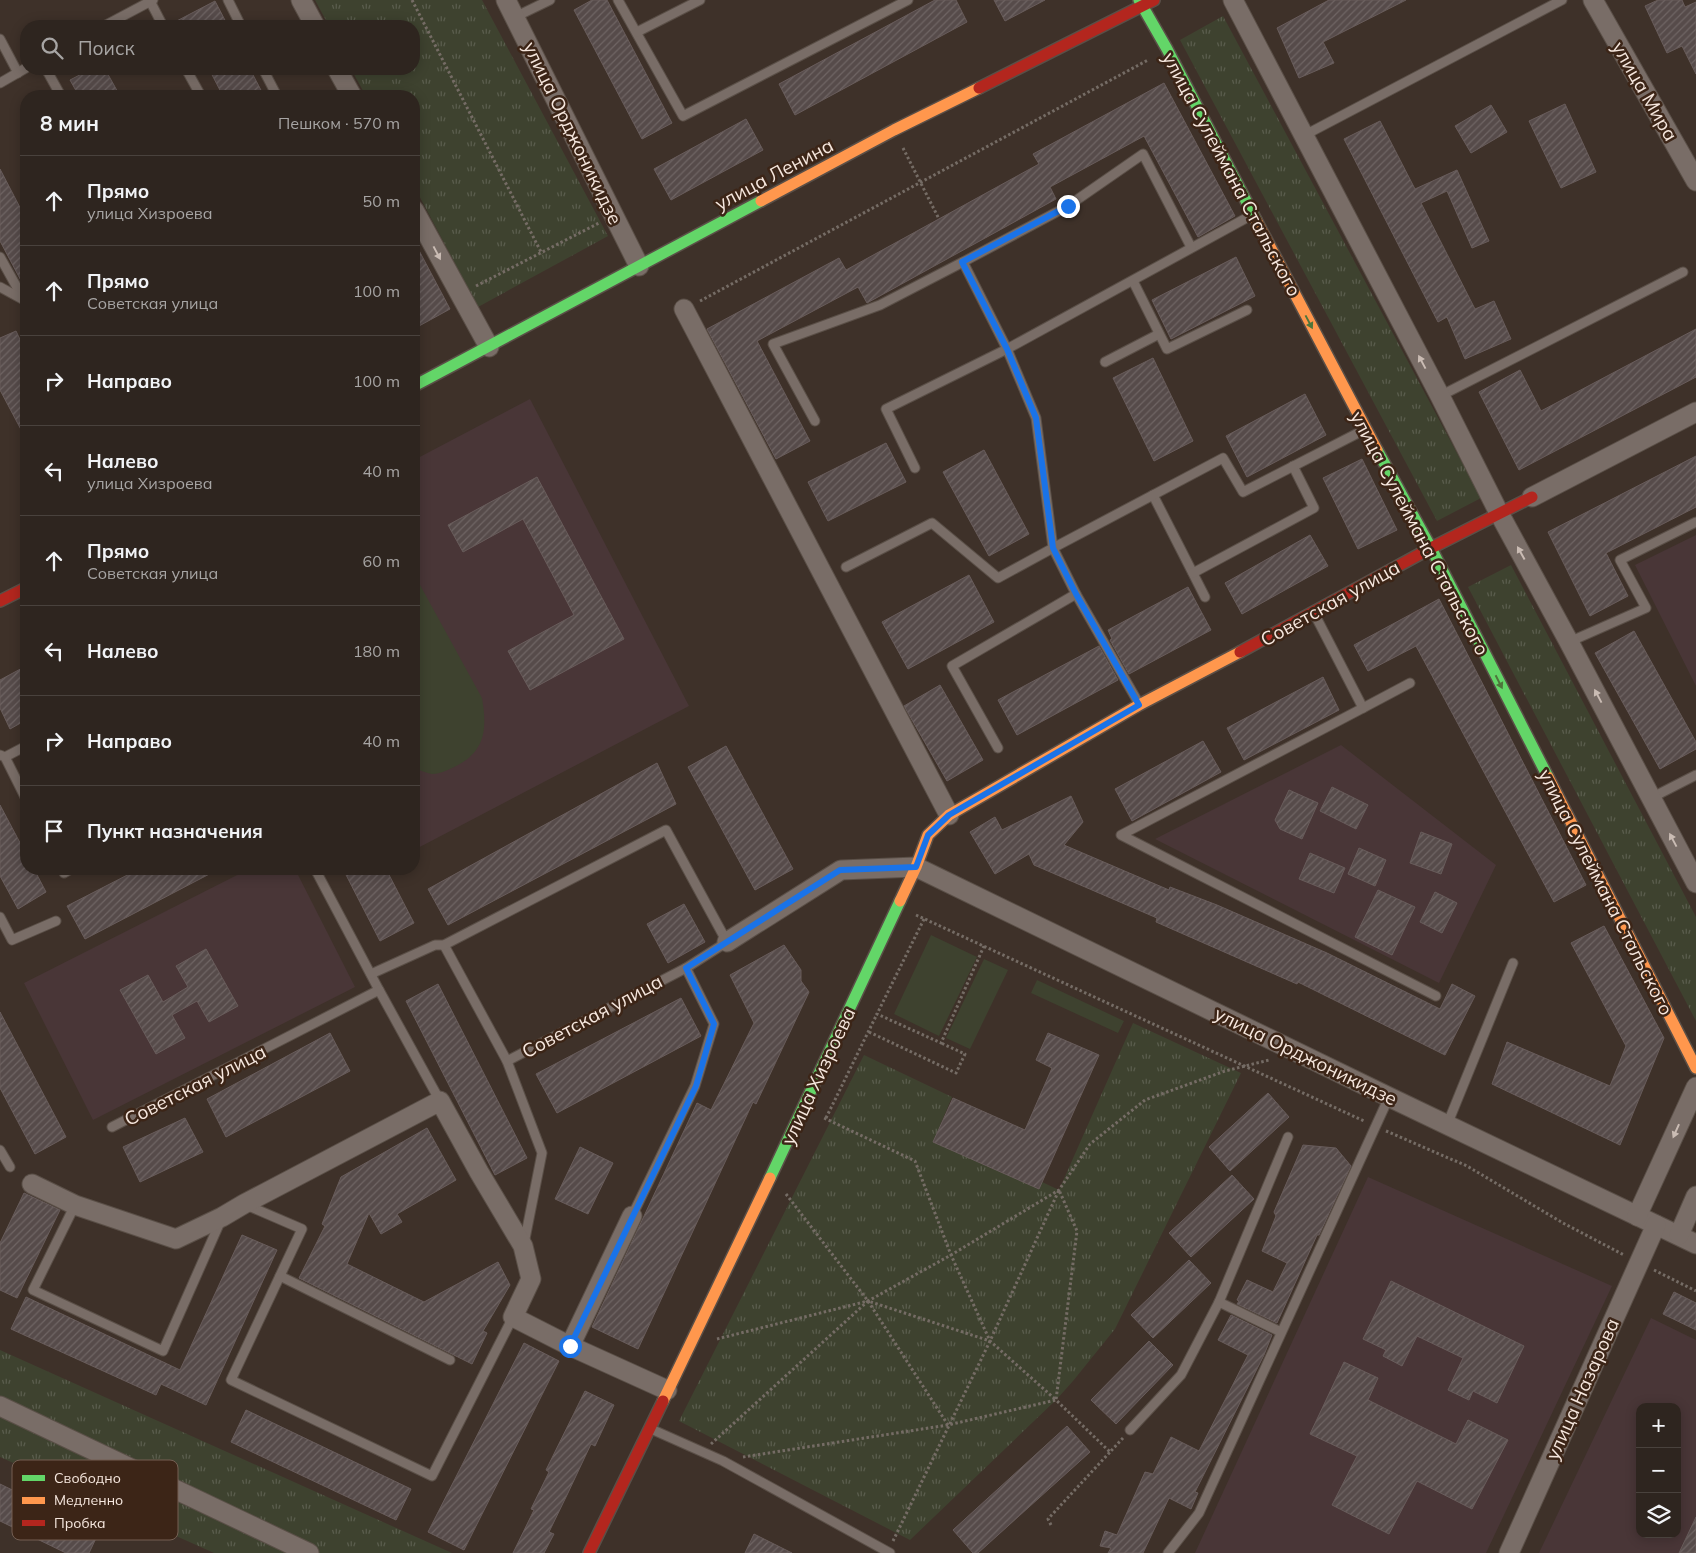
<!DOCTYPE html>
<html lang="ru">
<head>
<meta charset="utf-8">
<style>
  body { margin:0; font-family:Mulish,sans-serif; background:#362d28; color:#f1f3f6 }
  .controls { position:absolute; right:15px; bottom:15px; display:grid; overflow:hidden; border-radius:10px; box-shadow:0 2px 12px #0003 }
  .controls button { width:45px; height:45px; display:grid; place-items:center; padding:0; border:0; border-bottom:1px solid #49423d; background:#2e251f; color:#f1f3f6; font:25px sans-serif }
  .stop { position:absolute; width:15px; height:15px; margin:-11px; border:4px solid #1a73e8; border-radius:50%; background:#fff }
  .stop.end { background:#1a73e8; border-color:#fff; box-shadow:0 1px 5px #0008 }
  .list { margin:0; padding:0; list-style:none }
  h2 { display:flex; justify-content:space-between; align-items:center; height:65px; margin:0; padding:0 20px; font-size:21px }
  h2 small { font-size:16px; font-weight:400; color:#a7a5a4 }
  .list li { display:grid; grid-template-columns:32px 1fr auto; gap:15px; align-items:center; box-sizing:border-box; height:90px; padding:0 20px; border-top:1px solid #49423d }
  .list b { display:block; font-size:19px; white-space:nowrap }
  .list p { margin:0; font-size:16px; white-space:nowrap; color:#a7a5a4 }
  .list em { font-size:16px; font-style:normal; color:#a7a5a4 }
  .icon { flex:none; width:28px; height:28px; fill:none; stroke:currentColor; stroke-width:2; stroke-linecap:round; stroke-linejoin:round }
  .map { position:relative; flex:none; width:1696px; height:1553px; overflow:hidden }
  .search { position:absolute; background:#2e251f; box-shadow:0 2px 12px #0003; left:20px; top:20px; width:400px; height:55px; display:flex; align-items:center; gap:12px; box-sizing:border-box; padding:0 18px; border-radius:20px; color:#a7a5a4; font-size:19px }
  .panel { position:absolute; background:#2e251f; box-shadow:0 2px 12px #0003; left:20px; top:90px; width:400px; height:785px; border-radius:20px }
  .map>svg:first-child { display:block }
  .education { fill:#493637; fill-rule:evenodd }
  .grass { fill:#3e422f }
  .park { fill:url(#park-tufts) }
  .building { fill:url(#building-hatch); stroke:#685c5b }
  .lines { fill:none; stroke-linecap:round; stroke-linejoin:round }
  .lane-casing { stroke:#5a4f47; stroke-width:11 }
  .street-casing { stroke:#5a4f47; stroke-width:21 }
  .fast-casing { stroke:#5a4f47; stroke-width:14 }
  .slow-casing { stroke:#5a4f47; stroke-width:14 }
  .jam-casing { stroke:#5a4f47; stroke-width:14 }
  .path { stroke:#756c65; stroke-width:3; stroke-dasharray:2.5 2.5; stroke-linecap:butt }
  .lane { stroke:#796d67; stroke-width:9 }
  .street { stroke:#796d67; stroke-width:19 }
  .fast { stroke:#63d668; stroke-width:11 }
  .slow { stroke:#ff974d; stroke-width:11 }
  .jam { stroke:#b3261e; stroke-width:11 }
  .oneway { fill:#cabcb4 }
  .oneway2 { fill:#4e753b }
  .route { stroke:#1a73e8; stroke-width:6 }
  .labels { text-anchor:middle; stroke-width:5; stroke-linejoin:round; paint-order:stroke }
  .street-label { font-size:19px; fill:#f6e7de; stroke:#3c2517 }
  .key { fill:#3c2517; stroke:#745f53; stroke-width:1 }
  .key-label { font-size:14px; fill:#f6e7de }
</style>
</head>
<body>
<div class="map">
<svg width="1696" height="1553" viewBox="0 0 1696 1553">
  <defs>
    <pattern id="park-tufts" width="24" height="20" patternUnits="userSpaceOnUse" patternTransform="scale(1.25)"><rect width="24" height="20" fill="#3e422f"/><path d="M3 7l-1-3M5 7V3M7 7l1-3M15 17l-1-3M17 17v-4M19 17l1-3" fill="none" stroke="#5a5d4d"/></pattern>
    <pattern id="building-hatch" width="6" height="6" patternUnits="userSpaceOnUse" patternTransform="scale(1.25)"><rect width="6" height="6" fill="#564b4a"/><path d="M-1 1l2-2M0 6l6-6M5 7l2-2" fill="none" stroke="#6f6564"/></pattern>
  </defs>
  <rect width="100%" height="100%" fill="#3e3129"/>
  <g class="education">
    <path d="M530,399l159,307 -275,144v-390z"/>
    <path d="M1696,535v151l-61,-121z"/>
    <path d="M1341,745l155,120 -57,118 -284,-144z"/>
    <path d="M249,869h46l60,118 -262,133 -69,-137z"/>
    <path d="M1368,1177l244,109 -126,267h-291z"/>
    <path d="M1651,1318l45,22v213h-157zM1640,1407h37v127h-37z"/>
  </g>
  <g class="grass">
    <path d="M414,574l68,124c5,29 4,52 -24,67 -7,4 -18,9 -26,9 -5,-1 -13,-4 -18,-6z"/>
    <path d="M931,935l46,22 -38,79 -45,-22z"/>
    <path d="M984,959l24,11 -38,79 -24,-11z"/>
    <path d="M1037,980l87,41 -6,12 -87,-40z"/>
  </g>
  <g class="park">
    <path d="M315,0h167l126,236 -130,71 -64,-121v-90h-48l-15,-27h63v-43h-85z"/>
    <path d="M1223,16l258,482 -44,23 -257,-481z"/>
    <path d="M1511,565l185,352v104l-228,-434z"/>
    <path d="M1133,1023l108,50 -126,256 -42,52 -17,19 -146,140 -231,-119 185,-366 88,42 -19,45 106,47 3,-7 17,8z"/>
    <path d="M0,1350l452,203h-238l-214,-96z"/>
  </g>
  <g class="building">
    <path d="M592,0h15l65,123 -30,16 -68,-129z"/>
    <path d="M935,0h21l11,22 -172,93 -16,-31z"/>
    <path d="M994,0h51l-40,21z"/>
    <path d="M1329,0h77l-83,42 11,21 -35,15 -22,-50z"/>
    <path d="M1658,0h24l3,7 11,-5v72l-14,-28 -15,7 -22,-47z"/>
    <path d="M215,1l13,25h-59v-1z"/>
    <path d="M91,69h14l15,27h-41l-9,-16z"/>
    <path d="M209,69h41l14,27h-41z"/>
    <path d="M1164,83l71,133 -37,21 -54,-101 -94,51 6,12 -189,104 -9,-16 -101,54 53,100 -34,18 -69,-130 132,-71 7,12 193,-106 -6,-10z"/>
    <path d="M1565,104l31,68 -35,16 -32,-67z"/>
    <path d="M1491,105l16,27 -36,21 -16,-27z"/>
    <path d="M746,119l17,31 -92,50 -17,-31z"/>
    <path d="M1380,121l35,68 42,-19 32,71 -17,7 -25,-57 -26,12 54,106 19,-8 17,38 -46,20 -18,-42 -9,5 -94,-183z"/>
    <path d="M0,169l26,50v71l-26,-49z"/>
    <path d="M414,241l36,68 -31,17 -5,-10z"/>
    <path d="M1236,257l19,39 -84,43 -19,-39z"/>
    <path d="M1696,329v48l-177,93 -40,-78 41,-22 21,41z"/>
    <path d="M16,331l10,21v87l-26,-49v-52z"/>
    <path d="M1153,358l40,83 -39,20 -41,-83z"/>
    <path d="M1305,394l21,41 -79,42 -21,-41z"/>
    <path d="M886,443l20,39 -78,39 -20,-39z"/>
    <path d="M984,450l45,84 -40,22 -46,-84z"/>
    <path d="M1696,456v51l-90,46 22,43 -38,20 -42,-84z"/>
    <path d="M1362,459l35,71 -39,19 -35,-71z"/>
    <path d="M537,477l87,162 -94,51 -22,-39 66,-36 -51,-96 -60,33 -15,-27z"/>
    <path d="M1310,535l18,31 -86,48 -17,-31z"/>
    <path d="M969,575l25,47 -86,47 -26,-47z"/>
    <path d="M1188,587l23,43 -82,44 -19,-34 2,-1 -4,-9z"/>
    <path d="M1439,599l147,286 -32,17 -138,-256 -48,25 -14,-26z"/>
    <path d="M1634,631l62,111v7l-36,20 -65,-116z"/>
    <path d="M1099,646l19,34 -101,55 -19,-35z"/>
    <path d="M26,666v54l-16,9 -10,-21v-28z"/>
    <path d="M1323,677l16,33 -95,50 -17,-32z"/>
    <path d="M940,685l43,75 -36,21 -43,-75z"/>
    <path d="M1203,741l18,31 -89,49 -17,-32z"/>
    <path d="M726,746l67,123 -38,21 -67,-123z"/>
    <path d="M657,763l19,41 -228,121 -20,-36z"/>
    <path d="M1332,787l36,18 -12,24 -36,-18z"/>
    <path d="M1289,790l29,13 -16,36 -22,-10 -5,-9z"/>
    <path d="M1071,796l12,26 -19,23 105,45 1,-3 47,18 110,48 113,56 12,-25 23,12 -30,59 -147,-73 -1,2 -141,-62 1,-4 -123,-53 -5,-11 -34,20 -25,-42 25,-15 7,13z"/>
    <path d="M0,805l26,49v15h8l12,23 -28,17 -18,-33z"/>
    <path d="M1421,832l31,12 -11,30 -31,-11z"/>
    <path d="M1359,848l27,12 -11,26 -27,-12z"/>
    <path d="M1310,853l35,15 -11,25 -35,-14z"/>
    <path d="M139,869h80l-134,70 -18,-33z"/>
    <path d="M343,869h43l28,54 -34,18z"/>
    <path d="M1378,890l37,17 -23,48 -37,-18z"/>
    <path d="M1435,892l22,11 -15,30 -22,-11z"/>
    <path d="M684,904l21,38 -37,21 -21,-39z"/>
    <path d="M1604,926l60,112 -44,107 -128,-61 15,-42 103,44 16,-40 -55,-103z"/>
    <path d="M784,945l17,25v11l8,11 -53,112 -3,-2 -115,247 -46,-22 105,-224 14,7 43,-87 -24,-48z"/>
    <path d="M206,949l32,57 -29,16 -12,-21 -25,14 13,23 -29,16 -36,-64 28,-15 15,27 25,-15 -12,-21z"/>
    <path d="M438,984l89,174 -32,17 -89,-174z"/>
    <path d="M681,998l20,38 -144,77 -21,-39z"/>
    <path d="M0,1012l66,125 -31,17 -35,-66z"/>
    <path d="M330,1033l20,38 -124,66 -19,-38z"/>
    <path d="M1048,1033l51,22 -60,134 -106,-47 20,-44 72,32 27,-62 -16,-8z"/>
    <path d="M1268,1093l21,24 -59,54 -21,-24z"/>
    <path d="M185,1118l18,34 -63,30 -17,-35z"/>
    <path d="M427,1128l29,52 -59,34 5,8 -21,12 -12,-21 -22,51 77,38 74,-40 12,23 -27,46 4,2 -15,31 -173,-86 26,-52 -3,-2 19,-47z"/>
    <path d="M1303,1145l33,3 15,18 -32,69h-2l-40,88 -40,-19 2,-3 -2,-1 10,-20 26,12 14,-29 -25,-12 14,-35 -2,-4z"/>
    <path d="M580,1147l33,16 -25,51 -33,-15z"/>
    <path d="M1232,1175l22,24 -63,58 -22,-24z"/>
    <path d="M24,1193l36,17 -43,88 -17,-8v-47z"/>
    <path d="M242,1235l35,15 -71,155 -45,-21 -5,11 -145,-66 15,-32 154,73z"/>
    <path d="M1189,1260l22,23 -58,55 -22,-23z"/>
    <path d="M1391,1281l133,65 -27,57 -24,-12 -4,9 -21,-10 15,-32 -46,-22 -15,30 -19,-10 3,-6 -23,-11z"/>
    <path d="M1674,1292l22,11v27l-33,-16z"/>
    <path d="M1231,1315l41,20 -8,20 -69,137 3,1 -7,16 -22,-11 -26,55h-35l3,-5 -11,-2 5,-15 12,4 28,-63 8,2 18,-37 28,14 49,-96 -30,-15z"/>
    <path d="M1149,1341l24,24 -57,59 -25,-24z"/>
    <path d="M524,1343l35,18 -95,189 -36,-18z"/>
    <path d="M1344,1362l34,16 -10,22 88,44 12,-24 40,20 -36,69 -55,-28 -28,53 -57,-29 25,-49 -47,-22z"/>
    <path d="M585,1391l29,14 -19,41 -4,-2 -24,51 -18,37 5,2 -10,19h-31l21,-43 -3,-1 18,-37 -3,-2z"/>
    <path d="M246,1410l165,79 -15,31 -165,-78z"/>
    <path d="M1067,1426l23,26 -112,101h-5l-20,-23z"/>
    <path d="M0,1484l99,48 -10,21h-23l-66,-32z"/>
    <path d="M1696,1517v36h-17z"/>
    <path d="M754,1534l38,19h-47z"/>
  </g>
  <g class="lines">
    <defs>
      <g id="lane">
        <path d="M228,0l13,26"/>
        <path d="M618,0l65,116 225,-116"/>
        <path d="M150,1l13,25"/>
        <path d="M515,17l35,-17"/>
        <path d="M104,26l49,-26"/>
        <path d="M637,32l63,-32"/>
        <path d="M0,39l18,34"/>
        <path d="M46,69l15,27"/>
        <path d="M186,69l15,27"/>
        <path d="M263,69l14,27"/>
        <path d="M0,83l26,-15"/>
        <path d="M1303,136l259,-136"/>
        <path d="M0,257l24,43 2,-1"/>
        <path d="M1133,281l34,68 80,-39"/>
        <path d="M0,287l24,13"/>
        <path d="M1105,362l54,-28"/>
        <path d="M1440,396l243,-124"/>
        <path d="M815,421l-42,-77 107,-39 83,-43"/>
        <path d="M915,468l-29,-59 121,-60 243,-133"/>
        <path d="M1153,495l52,102"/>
        <path d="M846,567l86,-44 66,55 55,-30 -17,-130 -29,-69 -44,-87 105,-56 75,-52 48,93"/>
        <path d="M1193,573l121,-65 -21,-42"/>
        <path d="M1315,615l48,93 -242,127 315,161"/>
        <path d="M1569,642l77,-34 -26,-48 76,-38"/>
        <path d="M1138,702l-62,-108 -23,-46 170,-90 20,34 119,-61"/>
        <path d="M1363,708l47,-25"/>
        <path d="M998,748l-46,-82 124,-72"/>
        <path d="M0,755l5,2 21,42"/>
        <path d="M5,757l21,-11"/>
        <path d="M1651,798l45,-23"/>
        <path d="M62,869l2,4 7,-4"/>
        <path d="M315,869l64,121"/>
        <path d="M0,917l12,23 44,-19"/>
        <path d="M444,945l63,116 35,92 -18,91"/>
        <path d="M371,974l64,-29h9l222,-115 61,112 -41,26 -179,93"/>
        <path d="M1447,1125l66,-162"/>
        <path d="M112,1127l267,-137 61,111"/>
        <path d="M0,1150l10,17"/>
        <path d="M244,1204l58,25 -71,151 201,96 81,-159"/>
        <path d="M75,1205l-42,85 130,61 58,-131"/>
        <path d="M632,1216l63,-130 19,-62 -28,-56"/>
        <path d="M280,1276l170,84"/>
        <path d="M1219,1302l62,30"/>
        <path d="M651,1429l72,32 167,92"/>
        <path d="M1130,1430l51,-55 38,-73 69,-165"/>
        <path d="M1168,1553l31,-40 190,-416"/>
      </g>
      <g id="street">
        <path d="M301,0l14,26"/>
        <path d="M506,0l133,266"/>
        <path d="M1233,0l207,396 59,117 70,129 127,241"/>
        <path d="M1593,0l103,181"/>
        <path d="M337,69l15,27"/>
        <path d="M414,210l75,137"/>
        <path d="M684,309l265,506"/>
        <path d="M1532,497l164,-85"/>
        <path d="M727,942l114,-72 75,-3 473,230 307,147"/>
        <path d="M32,1184l43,21 101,34 46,-22 22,-13 196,-103 39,71 44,74 8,33 -18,38 57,29 97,44"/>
        <path d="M1637,1216l59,-129"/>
        <path d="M1679,1235l17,-39"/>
        <path d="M570,1346l62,-130"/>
        <path d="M0,1406l309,147"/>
        <path d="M1509,1553l147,-328"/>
      </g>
      <g id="fast">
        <path d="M1139,0l28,49 89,171"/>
        <path d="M414,386l347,-185"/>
        <path d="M1377,450l54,98 117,229"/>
        <path d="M770,1178l130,-277"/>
      </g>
      <g id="slow">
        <path d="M761,201l133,-71 85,-42"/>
        <path d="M1256,220l121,230"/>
        <path d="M1548,777l148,291"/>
        <path d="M900,901l16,-34 12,-32 21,-20 190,-110 101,-53"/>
        <path d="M663,1401l107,-223"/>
      </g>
      <g id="jam">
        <path d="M979,88l175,-88"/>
        <path d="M0,601l26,-13"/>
        <path d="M1240,652l191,-104 101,-51"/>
        <path d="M589,1553l74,-152"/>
      </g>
    </defs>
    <use href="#lane" class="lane-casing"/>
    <use href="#street" class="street-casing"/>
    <use href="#fast" class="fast-casing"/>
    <use href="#slow" class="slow-casing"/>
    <use href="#jam" class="jam-casing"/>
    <g class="path">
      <path d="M412,0l130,254"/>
      <path d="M903,148l36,71"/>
      <path d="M476,286l123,-63"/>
      <path d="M700,301l448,-241"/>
      <path d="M916,915l448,206"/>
      <path d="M924,919l-47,95 64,29 43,-97"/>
      <path d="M869,1032l87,41 9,-19 -24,-11"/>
      <path d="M826,1118l51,-104"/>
      <path d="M1386,1131l81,35 96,57 61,32"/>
      <path d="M786,1194l82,107 80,124"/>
      <path d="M1654,1270l42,21"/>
      <path d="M717,1339l151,-38 83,-46 108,-65 31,-46 55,-44 80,-29 44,-11"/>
      <path d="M711,1444l157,-143 122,40"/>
      <path d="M743,1457l205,-32 108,-25 -66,-59 -39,-86 -36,-94 -93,-44"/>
      <path d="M1051,1525l-3,-6 62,-67"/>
      <path d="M893,1541l97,-200 69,-151 18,41 -21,169 54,52 13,-14"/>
    </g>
    <use href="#lane" class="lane"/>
    <use href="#street" class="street"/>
    <use href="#fast" class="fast"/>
    <use href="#slow" class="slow"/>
    <use href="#jam" class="jam"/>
  </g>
  <defs><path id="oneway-solid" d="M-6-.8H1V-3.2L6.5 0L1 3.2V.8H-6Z" transform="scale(1.25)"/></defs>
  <g class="oneway">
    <use href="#oneway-solid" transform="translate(437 253) rotate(62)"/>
    <use href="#oneway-solid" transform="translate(1422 362) rotate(-118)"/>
    <use href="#oneway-solid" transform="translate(1521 553) rotate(-119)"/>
    <use href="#oneway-solid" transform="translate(1598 696) rotate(-118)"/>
    <use href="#oneway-solid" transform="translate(1673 840) rotate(-118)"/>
    <use href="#oneway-solid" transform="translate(1676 1131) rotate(114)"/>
  </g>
  <g class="oneway2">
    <use href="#oneway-solid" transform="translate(1309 322) rotate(62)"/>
    <use href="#oneway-solid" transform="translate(1499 682) rotate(63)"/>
  </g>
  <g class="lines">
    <path class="route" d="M570,1346l126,-260 18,-62 -28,-56 154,-98 76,-3 12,-32 21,-20 190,-110 -63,-111 -23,-46 -17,-130 -29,-69 -45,-87 106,-56"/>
  </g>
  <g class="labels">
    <g class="street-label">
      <text transform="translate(1645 91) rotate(60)" y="7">улица Мира</text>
      <text transform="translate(573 133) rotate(64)" y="7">улица Орджоникидзе</text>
      <text transform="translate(774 174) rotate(-28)" y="7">улица Ленина</text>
      <text transform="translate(1232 174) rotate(62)" y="7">улица Сулеймана Стальского</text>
      <text transform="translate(1420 533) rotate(62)" y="7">улица Сулеймана Стальского</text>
      <text transform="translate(1330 603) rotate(-29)" y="7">Советская улица</text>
      <text transform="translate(1606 892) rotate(63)" y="7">улица Сулеймана Стальского</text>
      <text transform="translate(592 1016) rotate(-28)" y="7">Советская улица</text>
      <text transform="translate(1306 1056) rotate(26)" y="7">улица Орджоникидзе</text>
      <text transform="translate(818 1076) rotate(-65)" y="7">улица Хизроева</text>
      <text transform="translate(195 1085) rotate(-27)" y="7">Советская улица</text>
      <text transform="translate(1582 1389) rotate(-66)" y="7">улица Назарова</text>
    </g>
  </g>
  <rect x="12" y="1460" width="166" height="80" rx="8" class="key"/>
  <rect x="22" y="1475" width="23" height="6" fill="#63d668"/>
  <rect x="22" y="1497" width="23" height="7" fill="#ff974d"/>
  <rect x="22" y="1520" width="23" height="6" fill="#b3261e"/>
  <g class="key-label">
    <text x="54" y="1483">Свободно</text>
    <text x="54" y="1505">Медленно</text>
    <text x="54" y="1528">Пробка</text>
  </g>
</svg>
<div class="controls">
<button>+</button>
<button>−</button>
<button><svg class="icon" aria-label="layers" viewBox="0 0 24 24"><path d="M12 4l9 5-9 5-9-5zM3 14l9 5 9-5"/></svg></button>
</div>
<div class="stop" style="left:570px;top:1346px"></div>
<div class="stop end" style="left:1068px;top:206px"></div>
<div class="search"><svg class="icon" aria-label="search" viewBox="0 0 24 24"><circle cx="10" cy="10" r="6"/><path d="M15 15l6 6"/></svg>Поиск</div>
<section class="panel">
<h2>8 мин<small>Пешком · 570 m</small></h2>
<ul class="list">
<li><svg class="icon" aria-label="ahead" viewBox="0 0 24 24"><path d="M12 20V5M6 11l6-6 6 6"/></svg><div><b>Прямо</b><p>улица Хизроева</p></div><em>50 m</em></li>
<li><svg class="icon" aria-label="ahead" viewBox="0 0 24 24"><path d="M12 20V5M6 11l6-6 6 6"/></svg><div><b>Прямо</b><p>Советская улица</p></div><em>100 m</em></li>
<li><svg class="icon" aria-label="right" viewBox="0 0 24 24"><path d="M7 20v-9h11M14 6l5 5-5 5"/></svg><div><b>Направо</b></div><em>100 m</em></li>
<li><svg class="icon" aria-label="left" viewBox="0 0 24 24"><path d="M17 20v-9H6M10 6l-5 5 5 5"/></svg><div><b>Налево</b><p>улица Хизроева</p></div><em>40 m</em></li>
<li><svg class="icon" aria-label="ahead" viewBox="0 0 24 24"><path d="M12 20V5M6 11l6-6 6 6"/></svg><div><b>Прямо</b><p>Советская улица</p></div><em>60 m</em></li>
<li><svg class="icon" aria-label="left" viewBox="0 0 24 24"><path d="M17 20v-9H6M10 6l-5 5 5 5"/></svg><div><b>Налево</b></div><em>180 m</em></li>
<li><svg class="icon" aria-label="right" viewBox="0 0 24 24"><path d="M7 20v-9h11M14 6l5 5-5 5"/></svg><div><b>Направо</b></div><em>40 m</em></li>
<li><svg class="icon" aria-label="arrive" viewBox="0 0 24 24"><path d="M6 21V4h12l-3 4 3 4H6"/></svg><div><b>Пункт назначения</b></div></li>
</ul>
</section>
</div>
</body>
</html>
